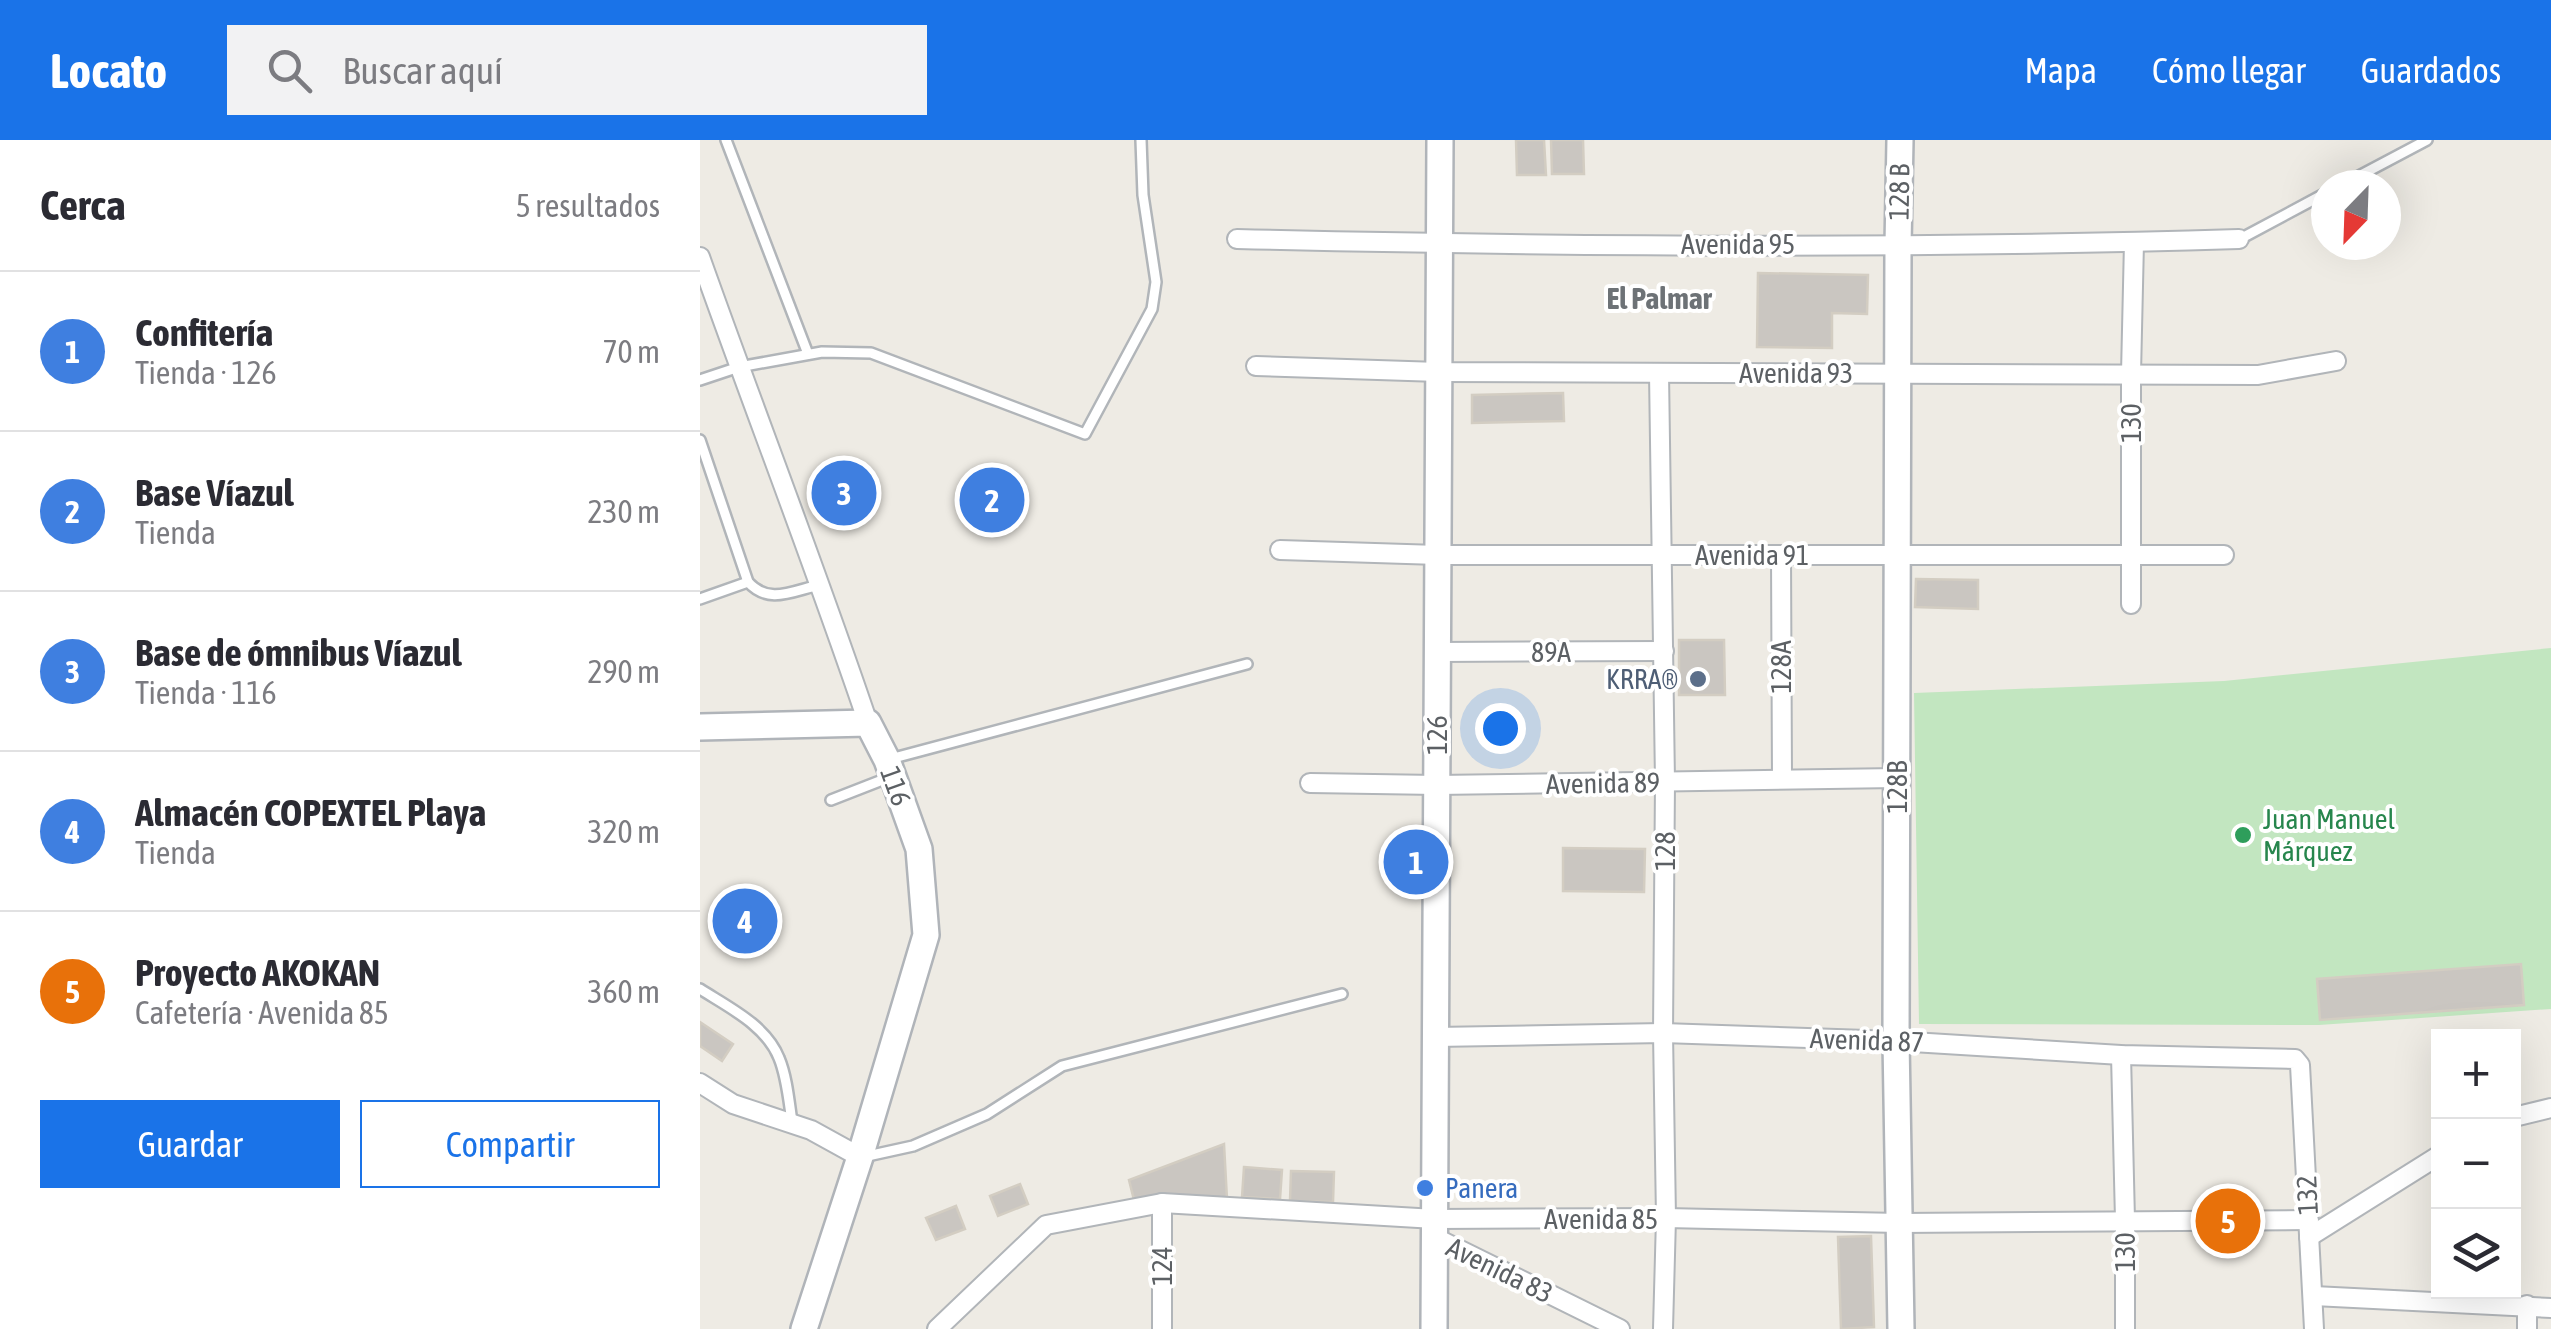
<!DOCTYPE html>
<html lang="es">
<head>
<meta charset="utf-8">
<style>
  body { margin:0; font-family:"Asap Condensed",sans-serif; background:#f2f2f3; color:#2b2b33 }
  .controls { position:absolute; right:30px; bottom:30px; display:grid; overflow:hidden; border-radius:0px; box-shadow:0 10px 40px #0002 }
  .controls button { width:90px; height:90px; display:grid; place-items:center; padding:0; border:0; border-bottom:2px solid #e1e1e2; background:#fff; color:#2b2b33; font:50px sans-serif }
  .compass { position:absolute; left:1611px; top:30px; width:90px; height:90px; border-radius:50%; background:#fff; box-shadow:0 10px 40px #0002; rotate:203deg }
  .you { position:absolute; left:800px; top:588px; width:35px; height:35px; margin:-25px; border:8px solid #fff; border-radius:50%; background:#1a73e8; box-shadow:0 0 0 15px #1a73e833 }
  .badge { display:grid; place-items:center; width:65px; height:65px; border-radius:50%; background:#1a73e8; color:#fff; font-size:32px; font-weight:700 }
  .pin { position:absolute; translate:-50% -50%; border:5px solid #fff; box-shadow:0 2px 10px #0006 }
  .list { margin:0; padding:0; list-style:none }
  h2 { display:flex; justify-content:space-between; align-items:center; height:130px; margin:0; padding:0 40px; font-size:42px }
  h2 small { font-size:32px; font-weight:400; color:#7c7c81 }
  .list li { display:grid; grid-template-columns:65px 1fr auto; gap:30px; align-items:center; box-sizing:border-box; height:160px; padding:0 40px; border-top:2px solid #e1e1e2 }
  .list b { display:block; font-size:38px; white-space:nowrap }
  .list p { margin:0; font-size:32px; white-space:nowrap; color:#7c7c81 }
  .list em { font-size:32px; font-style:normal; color:#7c7c81 }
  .actions { display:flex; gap:20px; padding:30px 40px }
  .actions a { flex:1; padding:22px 0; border:2px solid #1a73e8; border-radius:0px; text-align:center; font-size:35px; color:#1a73e8 }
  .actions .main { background:#1a73e8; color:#fff }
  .icon { flex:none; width:55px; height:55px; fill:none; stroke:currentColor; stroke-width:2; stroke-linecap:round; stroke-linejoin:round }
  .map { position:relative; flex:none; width:1851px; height:1189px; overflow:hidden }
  header { display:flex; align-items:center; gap:60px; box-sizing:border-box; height:140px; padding:0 50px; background:#1a73e8; color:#fff }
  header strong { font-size:48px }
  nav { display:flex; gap:55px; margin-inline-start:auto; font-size:35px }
  .search { width:700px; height:90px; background:#f2f2f3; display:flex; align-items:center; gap:25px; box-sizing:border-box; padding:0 35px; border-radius:0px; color:#7c7c81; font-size:38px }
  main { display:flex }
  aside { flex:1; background:#fff }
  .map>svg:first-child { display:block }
  .green { fill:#c2e6c0 }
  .building { fill:#cac6c1; stroke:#d3cdc2; stroke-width:2.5 }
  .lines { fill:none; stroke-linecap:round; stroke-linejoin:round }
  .lane-casing { stroke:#b1b5b9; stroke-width:14 }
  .street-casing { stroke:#b1b5b9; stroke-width:22 }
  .secondary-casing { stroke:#b0b4b9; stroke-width:30 }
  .lane { stroke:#fff; stroke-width:9 }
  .street { stroke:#fff; stroke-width:18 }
  .secondary { stroke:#fff; stroke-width:25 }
  .service-dot { fill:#5c6f8a; stroke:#fff; stroke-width:4 }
  .leisure-dot { fill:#2e9e5b; stroke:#fff; stroke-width:4 }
  .shop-dot { fill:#3f7fe0; stroke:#fff; stroke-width:4 }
  .labels { text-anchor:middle; stroke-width:8; stroke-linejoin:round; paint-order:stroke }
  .street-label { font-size:28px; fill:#5c6064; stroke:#fff }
  .service-label { font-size:28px; fill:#4e5e75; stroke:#fff; text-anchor:end }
  .leisure-label { font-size:28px; fill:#27864d; stroke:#fff; text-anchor:start }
  .shop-label { font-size:28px; fill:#366cbe; stroke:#fff; text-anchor:start }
  .neighbourhood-label { font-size:30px; font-weight:bold; fill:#6d7276; stroke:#fff }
</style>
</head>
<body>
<header>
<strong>Locato</strong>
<div class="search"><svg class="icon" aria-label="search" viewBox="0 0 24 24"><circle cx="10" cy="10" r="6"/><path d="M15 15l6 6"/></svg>Buscar aquí</div>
<nav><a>Mapa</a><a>Cómo llegar</a><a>Guardados</a></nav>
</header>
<main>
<aside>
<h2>Cerca<small>5 resultados</small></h2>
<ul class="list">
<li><span class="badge" style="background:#3f7fe0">1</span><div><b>Confitería</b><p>Tienda · 126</p></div><em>70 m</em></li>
<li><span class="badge" style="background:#3f7fe0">2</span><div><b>Base Víazul</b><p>Tienda</p></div><em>230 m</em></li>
<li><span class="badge" style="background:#3f7fe0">3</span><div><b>Base de ómnibus Víazul</b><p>Tienda · 116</p></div><em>290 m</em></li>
<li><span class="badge" style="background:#3f7fe0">4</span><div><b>Almacén COPEXTEL Playa</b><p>Tienda</p></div><em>320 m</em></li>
<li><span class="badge" style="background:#e8710a">5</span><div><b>Proyecto AKOKAN</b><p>Cafetería · Avenida 85</p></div><em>360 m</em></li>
</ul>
<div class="actions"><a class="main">Guardar</a><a>Compartir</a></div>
</aside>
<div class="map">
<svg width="1851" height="1189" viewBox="0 0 1851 1189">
  <rect width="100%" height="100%" fill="#eeebe4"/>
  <path class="green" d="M1851,508v361l-232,16 -400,-1 -5,-331 310,-12z"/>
  <g class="building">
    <path d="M816,0h28l2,35h-29z"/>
    <path d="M851,0h32l1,34h-32z"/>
    <path d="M1058,133l110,2 -1,39 -35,-1v35l-75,-1z"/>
    <path d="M863,253l1,28 -92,2v-28z"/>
    <path d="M1216,439l62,1v29l-63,-2z"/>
    <path d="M979,500h45l1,55h-46z"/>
    <path d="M863,708l82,1 -1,43 -81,-1z"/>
    <path d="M1821,824l3,41 -204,15 -3,-41z"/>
    <path d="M0,882l33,22 -11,17 -22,-15z"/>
    <path d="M524,1004l3,55 -93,1 -5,-20z"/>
    <path d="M544,1027l38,3 -2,29 -38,-2z"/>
    <path d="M591,1031l43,1 -1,30 -43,-1z"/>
    <path d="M320,1044l8,20 -30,12 -8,-20z"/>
    <path d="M256,1066l9,23 -29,11 -10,-22z"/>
    <path d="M1171,1096l3,91 -33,2 -3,-92z"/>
  </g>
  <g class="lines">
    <defs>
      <g id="lane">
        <path d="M26,0l82,214"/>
        <path d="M1642,45l85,-45"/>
        <path d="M1540,99l86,-46"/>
        <path d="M0,240l39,-13 83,-15 49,1 214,81 67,-125 4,-27 -13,-87 -2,-55"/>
        <path d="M0,300l48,142c21,23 44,9 71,3"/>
        <path d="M0,459l48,-17"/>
        <path d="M190,619l357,-95"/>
        <path d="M131,660l59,-23"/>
        <path d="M0,849c28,18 66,36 79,69 8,19 10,44 13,64"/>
        <path d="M163,1017l50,-11 74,-32 75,-48 280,-72"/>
      </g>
      <g id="street">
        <path d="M537,99c334,8 668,10 1002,0"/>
        <path d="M0,117c55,155 115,309 168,466"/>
        <path d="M556,226l183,6 819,3 78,-14"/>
        <path d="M959,233l6,409 -2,251 3,185 -3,111"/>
        <path d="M580,410l158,5h786"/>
        <path d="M1081,415l1,223"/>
        <path d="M1431,464v-230l3,-132"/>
        <path d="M738,512l226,-1"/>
        <path d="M610,643l127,2 460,-7"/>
        <path d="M735,897l228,-4 233,8 225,14 174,4 5,6 14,264"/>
        <path d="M1421,915l4,165v109"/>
        <path d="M0,943l33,21 78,26 49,27"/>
        <path d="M1814,977l37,-9"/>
        <path d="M462,1063v126"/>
        <path d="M734,1097l186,92"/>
        <path d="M1609,1097l129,-81"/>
        <path d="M1614,1156l237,12"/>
        <path d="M237,1189l109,-104 116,-22 273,16 231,-1 234,5 409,-3"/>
        <path d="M1827,1189v-24"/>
      </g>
      <g id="secondary">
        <path d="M1200,0l-2,105 -2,796 5,288"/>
        <path d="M0,587l168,-4 19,37 32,89 7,86 -66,222 -56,172"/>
        <path d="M734,1189l6,-1189"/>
      </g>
    </defs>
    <use href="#lane" class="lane-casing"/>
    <use href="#street" class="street-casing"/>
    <use href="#secondary" class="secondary-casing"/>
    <use href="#lane" class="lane"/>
    <use href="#street" class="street"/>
    <use href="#secondary" class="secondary"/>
  </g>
  <circle class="service-dot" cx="998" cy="539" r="10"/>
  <circle class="leisure-dot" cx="1543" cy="695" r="10"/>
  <circle class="shop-dot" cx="725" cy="1048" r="10"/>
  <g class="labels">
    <g class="street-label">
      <text transform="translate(1199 52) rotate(-89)" y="10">128 B</text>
      <text x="1038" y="114">Avenida 95</text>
      <text x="1096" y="243">Avenida 93</text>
      <text transform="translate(1431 283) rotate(-90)" y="10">130</text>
      <text x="1052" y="425">Avenida 91</text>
      <text x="851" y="522">89A</text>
      <text transform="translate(1081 527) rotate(-90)" y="10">128A</text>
      <text transform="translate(737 595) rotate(-90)" y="10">126</text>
      <text transform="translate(903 643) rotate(-1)" y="10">Avenida 89</text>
      <text transform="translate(196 646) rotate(70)" y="10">116</text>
      <text transform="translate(1197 647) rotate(-90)" y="10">128B</text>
      <text transform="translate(965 711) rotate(-90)" y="10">128</text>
      <text transform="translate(1167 900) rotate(2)" y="10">Avenida 87</text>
      <text transform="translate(1607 1055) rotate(-93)" y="10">132</text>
      <text x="901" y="1089">Avenida 85</text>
      <text transform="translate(1425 1112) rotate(-90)" y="10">130</text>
      <text transform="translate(462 1126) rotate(-90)" y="10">124</text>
      <text transform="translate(800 1130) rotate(26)" y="10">Avenida 83</text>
    </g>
    <g class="service-label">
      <text x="978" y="549">KRRA®</text>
    </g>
    <g class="leisure-label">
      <text x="1563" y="689">Juan Manuel<tspan x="1563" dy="32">Márquez</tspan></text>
    </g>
    <g class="shop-label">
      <text x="745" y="1058">Panera</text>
    </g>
    <g class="neighbourhood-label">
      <text x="959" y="169">El Palmar</text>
    </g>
  </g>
</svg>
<div class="controls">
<button>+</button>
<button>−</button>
<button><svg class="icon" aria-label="layers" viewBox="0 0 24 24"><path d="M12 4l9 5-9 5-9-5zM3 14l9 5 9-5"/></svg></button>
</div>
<svg class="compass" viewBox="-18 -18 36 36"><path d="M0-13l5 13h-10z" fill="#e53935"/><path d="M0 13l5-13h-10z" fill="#7c7c81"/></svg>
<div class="you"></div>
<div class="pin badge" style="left:716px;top:722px;background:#3f7fe0">1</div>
<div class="pin badge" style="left:292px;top:360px;background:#3f7fe0">2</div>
<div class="pin badge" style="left:144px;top:353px;background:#3f7fe0">3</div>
<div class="pin badge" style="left:45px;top:781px;background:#3f7fe0">4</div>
<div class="pin badge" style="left:1528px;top:1081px;background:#e8710a">5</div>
</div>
</main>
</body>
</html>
